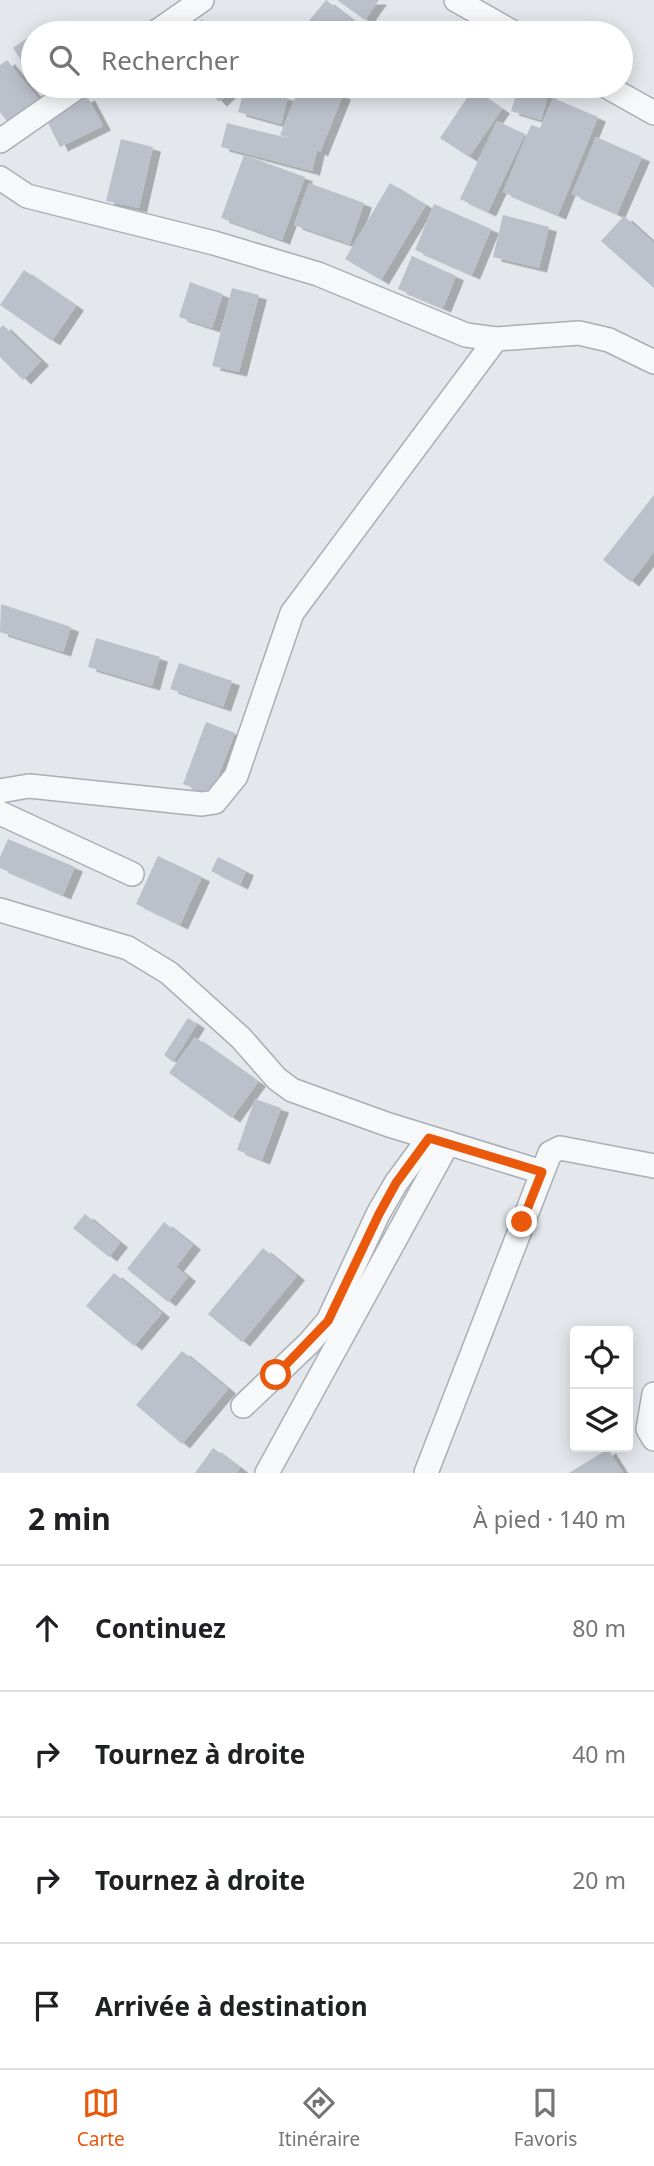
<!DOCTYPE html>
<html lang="fr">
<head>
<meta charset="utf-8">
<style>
  body { margin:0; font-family:"Noto Sans",sans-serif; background:#f2f2f2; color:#202124 }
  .controls { position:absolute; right:21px; bottom:21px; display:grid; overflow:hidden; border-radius:7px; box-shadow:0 4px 18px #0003 }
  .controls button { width:63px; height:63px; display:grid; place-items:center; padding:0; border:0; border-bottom:2px solid #e0e0e0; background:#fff; color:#202124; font:35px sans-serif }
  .stop { position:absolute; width:21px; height:21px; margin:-16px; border:5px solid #ea580c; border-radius:50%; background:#fff }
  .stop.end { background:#ea580c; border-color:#fff; box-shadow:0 2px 7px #0008 }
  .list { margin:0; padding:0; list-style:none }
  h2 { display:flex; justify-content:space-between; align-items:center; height:91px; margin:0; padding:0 28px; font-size:30px }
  h2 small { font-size:23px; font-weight:400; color:#757577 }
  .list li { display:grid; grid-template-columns:46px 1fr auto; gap:21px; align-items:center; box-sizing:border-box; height:126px; padding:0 28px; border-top:2px solid #e0e0e0 }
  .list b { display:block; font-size:26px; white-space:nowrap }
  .list em { font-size:23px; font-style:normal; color:#757577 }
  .icon { flex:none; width:38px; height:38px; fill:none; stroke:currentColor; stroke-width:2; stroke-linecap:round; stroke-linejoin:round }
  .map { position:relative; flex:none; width:654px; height:1473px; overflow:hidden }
  .search { position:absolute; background:#fff; box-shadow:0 4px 18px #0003; left:21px; right:21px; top:21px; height:77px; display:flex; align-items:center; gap:18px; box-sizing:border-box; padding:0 24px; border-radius:38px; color:#757577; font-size:26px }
  .sheet { height:595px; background:#fff }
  nav { display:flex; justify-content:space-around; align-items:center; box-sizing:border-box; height:98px; border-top:2px solid #e0e0e0; background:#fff; font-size:19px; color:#757577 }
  nav a { display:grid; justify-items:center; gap:4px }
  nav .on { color:#ea580c }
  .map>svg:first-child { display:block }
  .building { fill:#bbc0ca; filter:url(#shadow) }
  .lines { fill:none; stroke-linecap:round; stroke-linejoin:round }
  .minor-casing { stroke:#a9aeb7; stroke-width:26 }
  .minor { stroke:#f7f8fa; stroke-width:23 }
  .route { stroke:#ea580c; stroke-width:9 }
</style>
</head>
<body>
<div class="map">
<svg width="654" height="1473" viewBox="0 0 654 1473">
  <defs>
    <filter id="shadow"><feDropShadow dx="8" dy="4.5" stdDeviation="0" flood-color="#0004"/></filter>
  </defs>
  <rect width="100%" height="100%" fill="#e4e7ec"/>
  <g class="building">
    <path d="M326,0l43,33h-70z"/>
    <path d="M337,0h42l-14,20z"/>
    <path d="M202,19l14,14h-27z"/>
    <path d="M33,34v44l-20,-30z"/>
    <path d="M7,60l33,41 -30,24 -10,-13v-47z"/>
    <path d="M203,86h33l-17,16z"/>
    <path d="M245,86l43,11 -7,27 -43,-12z"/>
    <path d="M300,86h19l24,9 -23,57 -3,-2 -5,21 -91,-24 6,-24 61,15 -8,-3z"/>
    <path d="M519,86l31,2 -9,32 -30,-9z"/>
    <path d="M473,89l29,20 -33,48 -29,-19z"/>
    <path d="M87,96l16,30 -43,21 -15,-30z"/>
    <path d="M553,98l45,19 -40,98 -55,-23 28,-67 9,3z"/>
    <path d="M497,121l28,13 -37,78 -28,-13z"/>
    <path d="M596,137l46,20 -25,57 -45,-20z"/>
    <path d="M121,139l32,8 -14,61 -33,-7z"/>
    <path d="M244,155l61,22 -23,63 -61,-22z"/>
    <path d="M309,183l55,20 -14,41 -56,-19z"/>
    <path d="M390,183l36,22 -45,75 -36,-21z"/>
    <path d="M434,204l57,25 -19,46 -57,-25z"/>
    <path d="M503,215l46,12 -10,41 -46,-11z"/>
    <path d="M624,216l30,27v45l-53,-47z"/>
    <path d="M412,256l44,20 -13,32 -45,-19z"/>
    <path d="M24,270l52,36 -24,35 -52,-36z"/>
    <path d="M190,282l33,12 -11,34 -33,-11z"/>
    <path d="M232,288l27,7 -20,77 -27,-6z"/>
    <path d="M3,325l38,36 -18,19 -23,-23v-29z"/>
    <path d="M654,495v57l-23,30 -28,-22z"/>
    <path d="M1,604l70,23 -8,25 -63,-20z"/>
    <path d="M96,638l64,19 -8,29 -64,-19z"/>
    <path d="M179,663l53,18 -9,26 -53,-18z"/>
    <path d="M206,722l29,11 -24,62 -28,-11z"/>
    <path d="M8,839l67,28 -12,28 -63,-27v-11z"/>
    <path d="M158,856l44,21 -22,48 -44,-21z"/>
    <path d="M218,857l28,14 -6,14 -29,-14z"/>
    <path d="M188,1018l9,6 -24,38 -9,-7z"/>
    <path d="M195,1037l63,45 -26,36 -63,-45z"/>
    <path d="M255,1099l26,9 -19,52 -25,-10z"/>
    <path d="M85,1214l35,29 -11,14 -36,-29z"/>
    <path d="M164,1222l29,23 -17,22 12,10 -20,25 -41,-33z"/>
    <path d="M263,1248l34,28 -55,66 -34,-28z"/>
    <path d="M114,1273l48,40 -28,33 -48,-40z"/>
    <path d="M182,1351l46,38 -46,55 -46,-39z"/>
    <path d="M213,1448l27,20 -3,5h-42z"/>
    <path d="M608,1449l15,24h-54z"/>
  </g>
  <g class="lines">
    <defs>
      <g id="minor">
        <path d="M456,0l58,33"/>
        <path d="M155,33l47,-33"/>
        <path d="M606,86l48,27"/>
        <path d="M0,141l79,-55"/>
        <path d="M0,178l27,18 187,47 104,31 148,61 30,4 83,-6 30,7 45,22"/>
        <path d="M0,791l29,-5 173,18 13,-2 21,-26 56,-163 204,-274"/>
        <path d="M0,813l132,61"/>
        <path d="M0,910l128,38 41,25 72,65 36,41 15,11 97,35 153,47"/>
        <path d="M654,1394l-6,35 6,10"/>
        <path d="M243,1406l66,-63 19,-22 50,-107 18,-31 33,-45"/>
        <path d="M267,1473l181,-330"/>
        <path d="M426,1473l124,-320 10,-5 94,18"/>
      </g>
    </defs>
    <use href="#minor" class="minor-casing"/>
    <use href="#minor" class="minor"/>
  </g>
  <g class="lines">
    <path class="route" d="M276,1375l52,-54 51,-107 17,-31 33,-45 113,34 -20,50"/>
  </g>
</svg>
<div class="controls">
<button><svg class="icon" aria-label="locate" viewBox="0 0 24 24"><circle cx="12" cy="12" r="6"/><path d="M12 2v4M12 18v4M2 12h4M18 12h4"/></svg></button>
<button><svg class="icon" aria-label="layers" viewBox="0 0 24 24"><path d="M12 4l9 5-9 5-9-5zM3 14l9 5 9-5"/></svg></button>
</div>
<div class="stop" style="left:276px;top:1375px"></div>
<div class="stop end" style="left:522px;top:1222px"></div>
<div class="search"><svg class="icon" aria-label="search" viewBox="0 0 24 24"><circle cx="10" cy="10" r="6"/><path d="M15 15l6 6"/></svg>Rechercher</div>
</div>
<section class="sheet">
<h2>2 min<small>À pied · 140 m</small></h2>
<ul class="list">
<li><svg class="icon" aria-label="ahead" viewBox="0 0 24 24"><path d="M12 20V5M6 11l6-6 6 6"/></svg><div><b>Continuez</b></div><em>80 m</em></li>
<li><svg class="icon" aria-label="right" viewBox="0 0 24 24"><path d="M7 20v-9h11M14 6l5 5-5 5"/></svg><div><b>Tournez à droite</b></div><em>40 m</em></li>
<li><svg class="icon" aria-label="right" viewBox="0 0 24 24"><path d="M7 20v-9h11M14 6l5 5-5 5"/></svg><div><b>Tournez à droite</b></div><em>20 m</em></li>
<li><svg class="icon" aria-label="arrive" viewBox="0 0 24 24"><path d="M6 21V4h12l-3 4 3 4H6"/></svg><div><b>Arrivée à destination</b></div></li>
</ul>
</section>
<nav>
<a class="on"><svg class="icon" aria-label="map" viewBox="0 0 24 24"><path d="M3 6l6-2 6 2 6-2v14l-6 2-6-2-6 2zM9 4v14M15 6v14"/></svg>Carte</a>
<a><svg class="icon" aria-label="directions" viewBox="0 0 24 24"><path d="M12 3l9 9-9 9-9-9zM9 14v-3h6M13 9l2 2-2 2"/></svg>Itinéraire</a>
<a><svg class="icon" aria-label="saved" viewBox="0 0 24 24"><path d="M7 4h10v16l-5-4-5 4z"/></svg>Favoris</a>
</nav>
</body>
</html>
